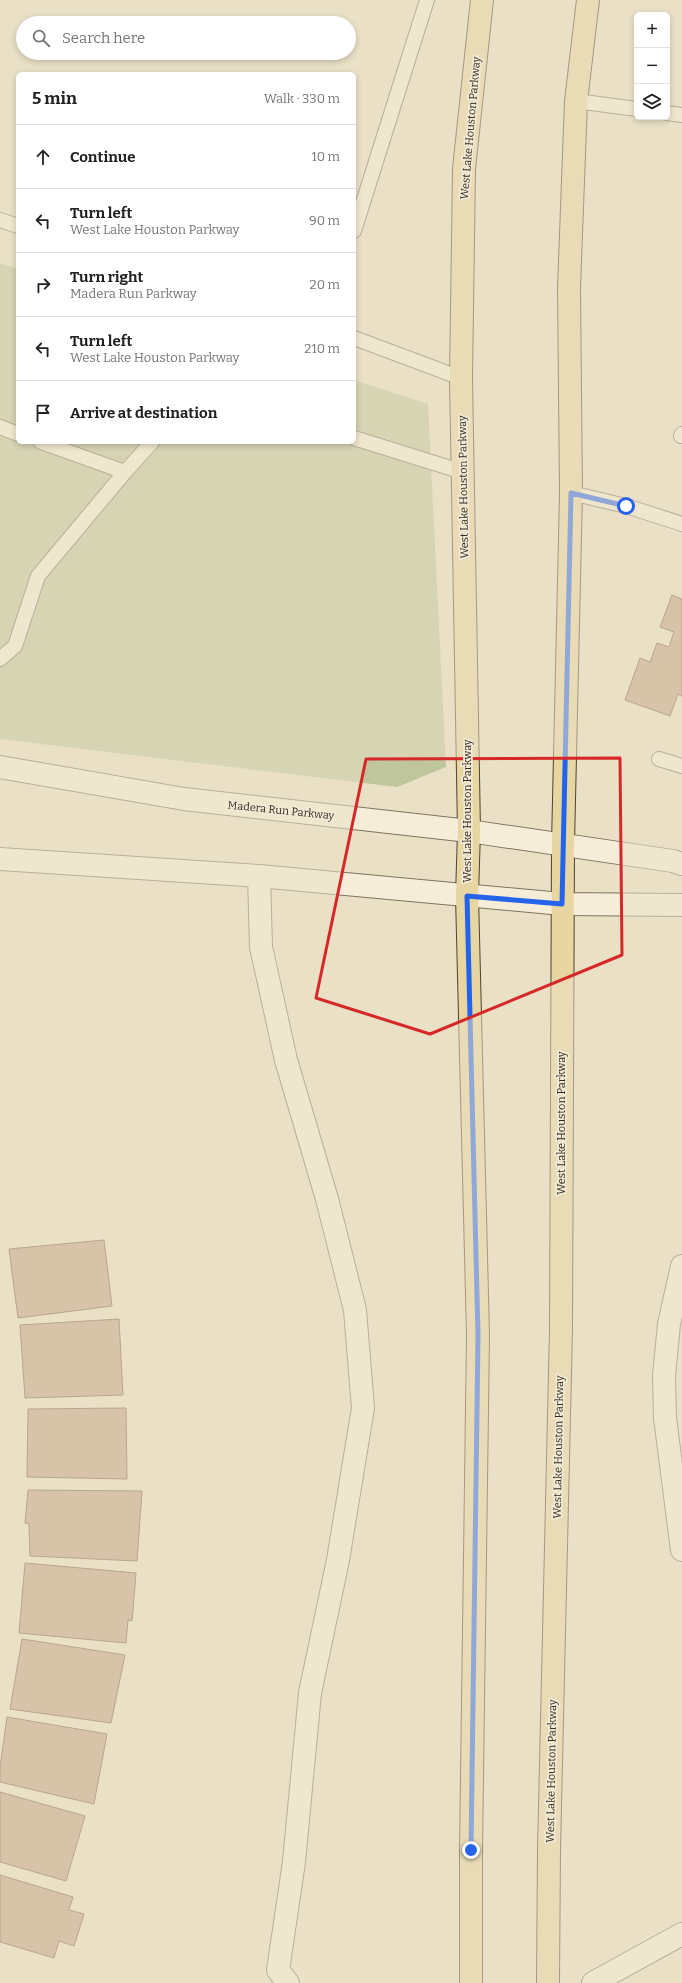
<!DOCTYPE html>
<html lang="en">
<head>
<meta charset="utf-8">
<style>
  body { margin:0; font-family:Bitter,serif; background:#f6f6f6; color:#222 }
  .controls { position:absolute; right:12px; top:12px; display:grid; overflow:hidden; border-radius:6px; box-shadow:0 2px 6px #0003 }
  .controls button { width:36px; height:36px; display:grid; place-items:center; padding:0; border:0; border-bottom:1px solid #e0e0e0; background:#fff; color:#222; font:20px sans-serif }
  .stop { position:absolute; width:12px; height:12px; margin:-9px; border:3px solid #2563eb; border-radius:50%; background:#fff }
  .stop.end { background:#2563eb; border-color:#fff; box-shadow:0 1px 4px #0008 }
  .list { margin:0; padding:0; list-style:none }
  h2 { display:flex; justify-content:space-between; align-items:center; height:52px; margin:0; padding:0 16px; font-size:17px }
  h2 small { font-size:13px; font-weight:400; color:#767676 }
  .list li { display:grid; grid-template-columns:26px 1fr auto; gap:12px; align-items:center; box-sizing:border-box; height:64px; padding:0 16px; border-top:1px solid #e0e0e0 }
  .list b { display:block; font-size:15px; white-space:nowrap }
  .list p { margin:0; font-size:13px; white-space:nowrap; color:#767676 }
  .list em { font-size:13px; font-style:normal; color:#767676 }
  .icon { flex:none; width:22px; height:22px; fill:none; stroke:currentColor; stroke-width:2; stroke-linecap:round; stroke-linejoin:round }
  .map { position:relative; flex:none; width:682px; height:1983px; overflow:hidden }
  .search { position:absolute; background:#fff; box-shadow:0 2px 6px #0003; left:16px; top:16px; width:340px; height:44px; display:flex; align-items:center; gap:10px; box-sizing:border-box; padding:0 14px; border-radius:22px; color:#767676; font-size:15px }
  .panel { position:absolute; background:#fff; box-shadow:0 2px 6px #0003; left:16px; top:72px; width:340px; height:372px; border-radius:6px }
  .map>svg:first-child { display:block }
  .green { fill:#bfc69b }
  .building { fill:#c29f80; stroke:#7e5f47 }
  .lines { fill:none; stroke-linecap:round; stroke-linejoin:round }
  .service-casing { stroke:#82735e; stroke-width:16 }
  .tertiary-casing { stroke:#82735e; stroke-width:24 }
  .primary-casing { stroke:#504131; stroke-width:24 }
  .service { stroke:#f5edd8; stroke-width:14 }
  .tertiary { stroke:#f5edd8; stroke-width:22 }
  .primary { stroke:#e7d5a2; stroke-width:22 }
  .route { stroke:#2563eb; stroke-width:5 }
  .marked { fill:none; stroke:#d62828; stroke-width:3; stroke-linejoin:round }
  .labels { text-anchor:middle; stroke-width:3.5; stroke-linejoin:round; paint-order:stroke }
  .street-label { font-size:11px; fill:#342a20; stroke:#f1ead5 }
</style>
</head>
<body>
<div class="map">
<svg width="682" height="1983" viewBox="0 0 682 1983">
  <rect width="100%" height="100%" fill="#e9e0c6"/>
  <path class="green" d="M0,263l18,6v173h336v-62l74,24 18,363 -49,20 -397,-48z"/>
  <g class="building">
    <path d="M672,595l10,4v97l-4,-2 -8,22 -45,-16 15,-42 10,4 7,-19 12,4 5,-15 -14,-5z"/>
    <path d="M104,1240l8,66 -94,12 -9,-69z"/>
    <path d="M119,1319l4,76 -98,3 -5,-73z"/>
    <path d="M126,1408l1,71 -100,-2 1,-68z"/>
    <path d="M28,1490l114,1 -5,70 -107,-5 -1,-32 -4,-1z"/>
    <path d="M25,1563l111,10 -4,48 -4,-1 -2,23 -107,-10z"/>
    <path d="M22,1639l103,16 -14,68 -101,-14z"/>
    <path d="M7,1717l100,17 -13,70 -94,-22v-15z"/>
    <path d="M0,1792l85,24 -19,65 -66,-19z"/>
    <path d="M0,1875l73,22 -4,13 15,4 -10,32 -15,-5 -5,17 -54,-16z"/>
  </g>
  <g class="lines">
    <defs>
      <g id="service">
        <path d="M576,101l61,8"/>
        <path d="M667,113l15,2"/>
        <path d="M0,220l18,6"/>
        <path d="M354,231l73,-231"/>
        <path d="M354,338l107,40"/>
        <path d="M0,427l18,7"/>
        <path d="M681,436l1,-2"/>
        <path d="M354,438l109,34"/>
        <path d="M41,442l84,30 27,-30"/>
        <path d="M571,493l55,13 56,18"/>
        <path d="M0,659l15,-13 23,-70 87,-104"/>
        <path d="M659,759l23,7"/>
      </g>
      <g id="tertiary">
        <path d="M0,767l184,32 285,32 204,30 9,3"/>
        <path d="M0,859l259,17 303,28 120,1"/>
        <path d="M259,876l2,71 25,113 41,139 28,111 8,98 -25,152 -28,133 -16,169 -16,108 10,13"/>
        <path d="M682,1266l-13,58 -5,51 1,43 17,132"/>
        <path d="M593,1983l89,-49"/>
      </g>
      <g id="primary">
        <path d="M471,1983v-133l7,-515 -11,-439 2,-65 -8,-453 3,-209 18,-169"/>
        <path d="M548,1983l1,-133 12,-521 2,-485 8,-351 -2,-205 7,-187 12,-101"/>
      </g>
    </defs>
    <use href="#service" class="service-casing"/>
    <use href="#tertiary" class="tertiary-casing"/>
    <use href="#primary" class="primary-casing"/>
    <use href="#service" class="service"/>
    <use href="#tertiary" class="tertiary"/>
    <use href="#primary" class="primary"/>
  </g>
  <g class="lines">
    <path class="route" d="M471,1850l7,-515 -11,-439 95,8 9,-411 55,13"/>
  </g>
  <path d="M0 0H682V1983H0ZM620,758l2,197 -192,79 -114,-36 50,-239z" fill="#e9e0c6" fill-opacity=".55" fill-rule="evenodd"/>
  <path class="marked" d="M620,758l2,197 -192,79 -114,-36 50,-239z"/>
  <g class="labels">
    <g class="street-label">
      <text transform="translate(470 128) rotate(-85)" y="4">West Lake Houston Parkway</text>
      <text transform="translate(463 487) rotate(-91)" y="4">West Lake Houston Parkway</text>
      <text transform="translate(281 810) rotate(6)" y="4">Madera Run Parkway</text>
      <text transform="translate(467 811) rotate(-90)" y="4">West Lake Houston Parkway</text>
      <text transform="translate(561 1123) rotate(-90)" y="4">West Lake Houston Parkway</text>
      <text transform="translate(558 1447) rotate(-89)" y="4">West Lake Houston Parkway</text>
      <text transform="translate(551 1771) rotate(-89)" y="4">West Lake Houston Parkway</text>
    </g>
  </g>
</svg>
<div class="controls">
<button>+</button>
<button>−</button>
<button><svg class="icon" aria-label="layers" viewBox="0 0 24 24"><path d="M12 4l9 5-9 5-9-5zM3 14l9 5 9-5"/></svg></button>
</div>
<div class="stop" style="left:626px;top:506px"></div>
<div class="stop end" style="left:471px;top:1850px"></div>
<div class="search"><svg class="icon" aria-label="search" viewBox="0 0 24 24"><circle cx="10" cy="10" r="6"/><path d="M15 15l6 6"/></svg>Search here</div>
<section class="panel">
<h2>5 min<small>Walk · 330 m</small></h2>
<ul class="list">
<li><svg class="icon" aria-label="ahead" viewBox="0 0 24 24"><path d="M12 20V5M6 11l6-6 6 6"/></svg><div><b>Continue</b></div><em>10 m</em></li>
<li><svg class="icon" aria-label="left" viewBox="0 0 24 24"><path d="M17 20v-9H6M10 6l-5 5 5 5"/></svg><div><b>Turn left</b><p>West Lake Houston Parkway</p></div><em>90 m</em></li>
<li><svg class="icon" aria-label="right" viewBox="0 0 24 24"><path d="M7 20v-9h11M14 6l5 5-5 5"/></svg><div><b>Turn right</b><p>Madera Run Parkway</p></div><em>20 m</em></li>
<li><svg class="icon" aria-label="left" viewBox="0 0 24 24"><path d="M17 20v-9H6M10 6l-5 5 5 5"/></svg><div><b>Turn left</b><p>West Lake Houston Parkway</p></div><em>210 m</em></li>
<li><svg class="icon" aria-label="arrive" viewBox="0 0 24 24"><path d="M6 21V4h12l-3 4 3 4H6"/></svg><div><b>Arrive at destination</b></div></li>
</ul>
</section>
</div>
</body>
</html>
